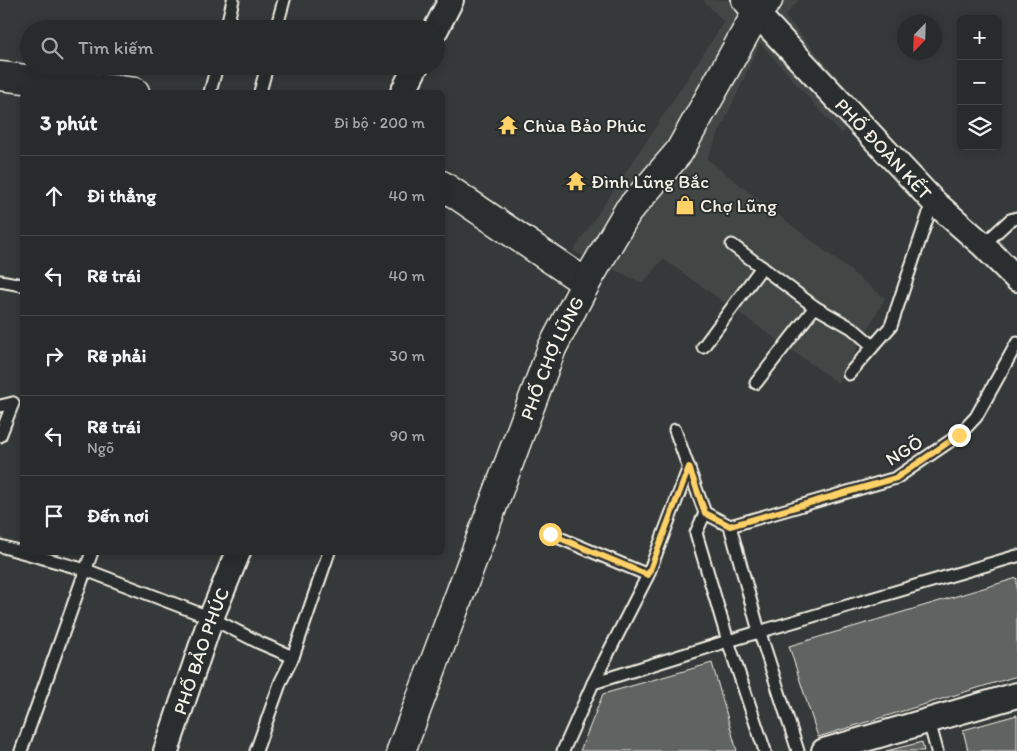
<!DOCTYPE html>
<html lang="vi">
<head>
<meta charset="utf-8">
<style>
  body { margin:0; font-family:Itim,sans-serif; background:#343737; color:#f1f3f6 }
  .controls { position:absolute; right:15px; top:15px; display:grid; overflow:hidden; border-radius:8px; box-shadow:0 2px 12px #0003 }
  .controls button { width:45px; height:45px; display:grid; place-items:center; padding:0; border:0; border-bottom:1px solid #444747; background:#282b2b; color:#f1f3f6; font:25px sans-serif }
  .compass { position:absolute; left:897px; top:15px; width:45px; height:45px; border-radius:50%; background:#282b2b; box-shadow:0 2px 12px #0003; rotate:203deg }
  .stop { position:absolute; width:15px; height:15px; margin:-11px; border:4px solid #ffd166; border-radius:50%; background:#fff }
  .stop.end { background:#ffd166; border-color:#fff; box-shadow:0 1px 5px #0008 }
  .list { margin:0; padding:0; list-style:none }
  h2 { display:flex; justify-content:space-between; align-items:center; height:65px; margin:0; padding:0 20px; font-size:21px }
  h2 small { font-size:16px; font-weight:400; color:#a5a7a9 }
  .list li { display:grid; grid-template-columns:32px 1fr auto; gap:15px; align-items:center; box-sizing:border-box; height:80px; padding:0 20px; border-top:1px solid #444747 }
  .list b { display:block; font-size:19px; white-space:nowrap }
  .list p { margin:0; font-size:16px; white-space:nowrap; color:#a5a7a9 }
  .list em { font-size:16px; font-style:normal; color:#a5a7a9 }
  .icon { flex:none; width:28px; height:28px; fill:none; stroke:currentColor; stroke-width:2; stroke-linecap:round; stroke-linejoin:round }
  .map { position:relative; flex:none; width:1017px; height:751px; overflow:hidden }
  .search { position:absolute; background:#282b2b; box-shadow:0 2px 12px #0003; left:20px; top:20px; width:425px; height:55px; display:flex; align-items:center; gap:12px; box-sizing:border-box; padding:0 18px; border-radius:28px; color:#a5a7a9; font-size:19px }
  .panel { position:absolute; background:#282b2b; box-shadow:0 2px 12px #0003; left:20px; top:90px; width:425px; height:465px; border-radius:8px }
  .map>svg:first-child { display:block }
  .built { fill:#434645 }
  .building { fill:#616362; stroke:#f4f1e8 }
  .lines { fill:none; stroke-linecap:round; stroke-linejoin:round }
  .service-casing { stroke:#f4f1e8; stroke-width:15 }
  .minor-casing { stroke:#f4f1e8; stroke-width:28 }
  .tertiary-casing { stroke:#f4f1e8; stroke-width:31 }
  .service { stroke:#2a2d2e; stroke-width:11 }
  .minor { stroke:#2a2d2e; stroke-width:24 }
  .tertiary { stroke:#2a2d2e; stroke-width:28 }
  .route { stroke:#ffd166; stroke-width:6 }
  .labels { text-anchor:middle; stroke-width:4; stroke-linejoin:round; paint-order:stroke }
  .poi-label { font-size:19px; fill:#f4f1e8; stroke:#2a2d2e; text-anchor:start }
  .street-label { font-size:19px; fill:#f4f1e8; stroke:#2a2d2e }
</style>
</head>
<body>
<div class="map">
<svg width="1017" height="751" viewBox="0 0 1017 751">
  <rect width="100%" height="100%" fill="#363939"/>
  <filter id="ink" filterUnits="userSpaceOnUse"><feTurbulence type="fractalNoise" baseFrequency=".02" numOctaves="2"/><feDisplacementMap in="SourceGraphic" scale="10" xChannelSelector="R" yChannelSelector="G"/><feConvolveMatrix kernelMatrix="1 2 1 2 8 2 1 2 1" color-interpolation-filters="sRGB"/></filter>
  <g filter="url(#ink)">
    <path class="built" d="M703,0h96l-14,16 79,92 -23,26 -81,-91 -53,116 178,139 -47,85 -175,-124 -20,24 -70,-32 69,-103 82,-126z"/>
    <g class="building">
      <path d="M1017,578v98l-199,61 -29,-91z"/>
      <path d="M712,663l25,88h-157l23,-57z"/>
      <path d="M1017,715v36h-49l-5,-21z"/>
      <path d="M922,742l2,9h-38z"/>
    </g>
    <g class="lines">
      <defs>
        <g id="service">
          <path d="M226,29l7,-29"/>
          <path d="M276,29l8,-29"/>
          <path d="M210,92l7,-26"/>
          <path d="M260,92l7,-26"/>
          <path d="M732,245l83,62 37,21 21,18"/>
          <path d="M983,245l27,-25 7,-2"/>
          <path d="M0,281l22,4"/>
          <path d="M703,347l59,-80"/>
          <path d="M849,374l42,-48 42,-125"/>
          <path d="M756,383l59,-76"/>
          <path d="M0,406l13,-3"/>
          <path d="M675,430l30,83 -9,20 32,108 37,110"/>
          <path d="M0,436l13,-33"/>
          <path d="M705,513l25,13 27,98 41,127"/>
          <path d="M730,526l166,-48 63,-43 17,-18 41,-74"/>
          <path d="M550,534l98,41"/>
          <path d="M0,546l86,24 125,48 49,25 33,14 36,-105"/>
          <path d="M593,683l135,-42 289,-85"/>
          <path d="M929,721l8,30"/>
          <path d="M21,751l71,-199"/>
          <path d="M256,751l25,-70 12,-24"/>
          <path d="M563,751l30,-68 55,-108 41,-108"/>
        </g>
        <g id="minor">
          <path id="s1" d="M744,0l189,201 50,44 34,34"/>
          <path d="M436,29l15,-29"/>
          <path d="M403,92l13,-26"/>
          <path id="s2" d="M166,751l45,-133 27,-66"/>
          <path d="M824,751l193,-56"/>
        </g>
        <g id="tertiary">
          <path d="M0,76l135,16"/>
          <path d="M442,185l144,98"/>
          <path id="s3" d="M401,751l151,-403 34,-65 42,-72 51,-59 78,-140 11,-12"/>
        </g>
      </defs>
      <use href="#service" class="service-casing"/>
      <use href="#minor" class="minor-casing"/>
      <use href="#tertiary" class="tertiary-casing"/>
      <use href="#service" class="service"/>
      <use href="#minor" class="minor"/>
      <use href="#tertiary" class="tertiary"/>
    </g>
  </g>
  <g class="lines" filter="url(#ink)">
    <path class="route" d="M550,534l98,41 41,-108 16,46 25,13 166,-48 63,-43"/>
  </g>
  <defs>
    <symbol id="temple-bare" viewBox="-9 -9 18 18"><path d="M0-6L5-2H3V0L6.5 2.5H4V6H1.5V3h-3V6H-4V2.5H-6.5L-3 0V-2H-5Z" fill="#ffd166" stroke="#2a2d2e" stroke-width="2.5" paint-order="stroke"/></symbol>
    <symbol id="shop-bare" viewBox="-9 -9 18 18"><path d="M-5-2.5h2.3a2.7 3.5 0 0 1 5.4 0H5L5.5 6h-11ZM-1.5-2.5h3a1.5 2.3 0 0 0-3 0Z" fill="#ffd166" stroke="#2a2d2e" stroke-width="2.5" paint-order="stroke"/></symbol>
  </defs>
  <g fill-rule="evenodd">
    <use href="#temple-bare" x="494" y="111" width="28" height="28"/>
    <use href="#temple-bare" x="562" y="167" width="28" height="28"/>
    <use href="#shop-bare" x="671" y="191" width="28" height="28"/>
  </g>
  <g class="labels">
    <g class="poi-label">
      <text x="523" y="132">Chùa Bảo Phúc</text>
      <text x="591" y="188">Đình Lũng Bắc</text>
      <text x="700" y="212">Chợ Lũng</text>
    </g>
    <g class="street-label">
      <text dy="7" stroke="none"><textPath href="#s1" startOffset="204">PHỐ ĐOÀN KẾT</textPath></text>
      <text dy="7" stroke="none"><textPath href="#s3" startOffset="421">PHỐ CHỢ LŨNG</textPath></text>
      <text transform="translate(904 450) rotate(-32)" y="7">NGÕ</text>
      <text dy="7" stroke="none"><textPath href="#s2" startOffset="106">PHỐ BẢO PHÚC</textPath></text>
    </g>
  </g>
</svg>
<div class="controls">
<button>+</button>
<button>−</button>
<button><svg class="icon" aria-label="layers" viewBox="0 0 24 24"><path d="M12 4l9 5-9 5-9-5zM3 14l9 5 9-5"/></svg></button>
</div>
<svg class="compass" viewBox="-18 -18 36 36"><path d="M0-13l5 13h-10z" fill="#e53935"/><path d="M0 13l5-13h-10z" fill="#a5a7a9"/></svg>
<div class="stop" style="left:550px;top:534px"></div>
<div class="stop end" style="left:959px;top:435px"></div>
<div class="search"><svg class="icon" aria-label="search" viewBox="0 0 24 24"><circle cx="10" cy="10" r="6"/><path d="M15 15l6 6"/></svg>Tìm kiếm</div>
<section class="panel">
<h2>3 phút<small>Đi bộ · 200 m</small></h2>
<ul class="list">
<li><svg class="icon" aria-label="ahead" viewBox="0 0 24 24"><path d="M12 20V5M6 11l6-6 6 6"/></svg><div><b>Đi thẳng</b></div><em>40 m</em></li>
<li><svg class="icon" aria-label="left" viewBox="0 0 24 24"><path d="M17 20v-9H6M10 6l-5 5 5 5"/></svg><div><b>Rẽ trái</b></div><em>40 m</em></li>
<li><svg class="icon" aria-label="right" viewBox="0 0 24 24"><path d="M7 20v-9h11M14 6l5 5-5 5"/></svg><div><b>Rẽ phải</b></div><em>30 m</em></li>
<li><svg class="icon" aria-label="left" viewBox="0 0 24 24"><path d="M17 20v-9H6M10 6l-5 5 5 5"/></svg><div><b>Rẽ trái</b><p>Ngõ</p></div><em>90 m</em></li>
<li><svg class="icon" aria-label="arrive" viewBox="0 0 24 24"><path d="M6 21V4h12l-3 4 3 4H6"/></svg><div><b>Đến nơi</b></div></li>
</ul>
</section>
</div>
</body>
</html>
